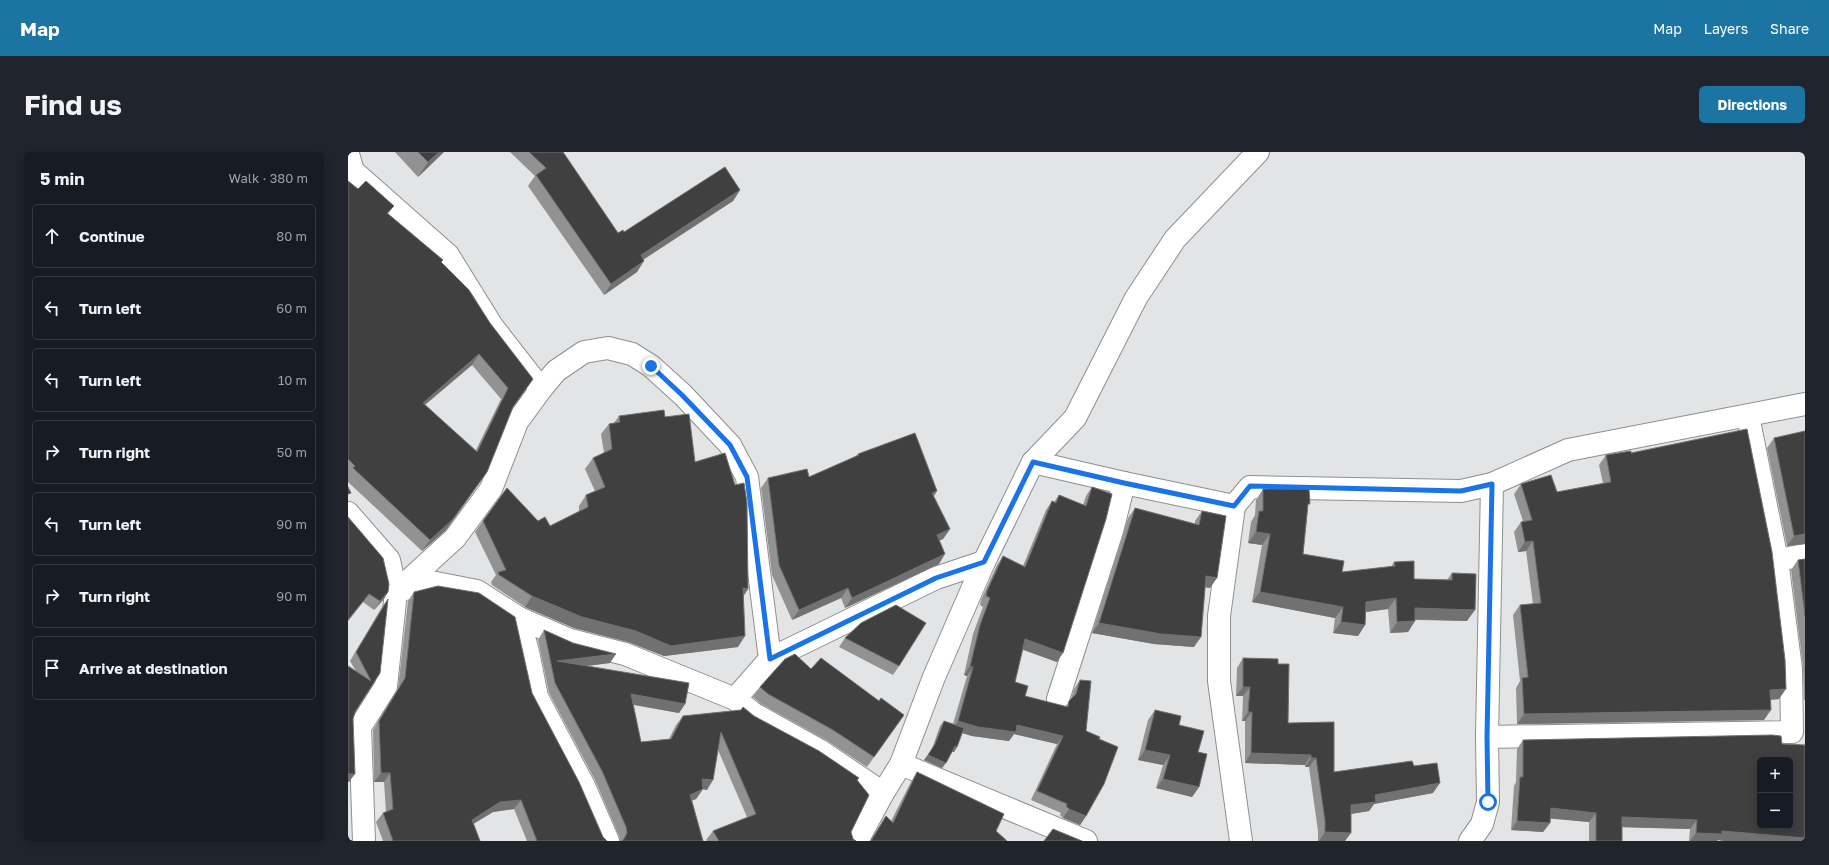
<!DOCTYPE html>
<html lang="en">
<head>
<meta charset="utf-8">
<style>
  body { margin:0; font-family:"Golos Text",sans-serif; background:#20242c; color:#f1f3f6 }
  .controls { position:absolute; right:12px; bottom:12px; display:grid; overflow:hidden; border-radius:6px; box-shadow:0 2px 10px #0003 }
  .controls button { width:36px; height:36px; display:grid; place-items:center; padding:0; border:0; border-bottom:1px solid #363941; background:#171b24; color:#f1f3f6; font:20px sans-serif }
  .stop { position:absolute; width:12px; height:12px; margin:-9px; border:3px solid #1a73e8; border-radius:50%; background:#fff }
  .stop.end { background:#1a73e8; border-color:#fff; box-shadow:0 1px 4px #0008 }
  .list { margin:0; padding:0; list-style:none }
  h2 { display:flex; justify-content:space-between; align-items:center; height:52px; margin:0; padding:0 16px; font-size:17px }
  h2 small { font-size:13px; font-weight:400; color:#9ea1a6 }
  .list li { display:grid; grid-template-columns:26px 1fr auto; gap:12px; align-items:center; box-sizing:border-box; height:64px; margin:0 8px 8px; padding:0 8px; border:1px solid #363941; border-radius:6px }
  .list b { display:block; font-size:15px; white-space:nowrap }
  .list em { font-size:13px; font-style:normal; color:#9ea1a6 }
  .icon { flex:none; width:22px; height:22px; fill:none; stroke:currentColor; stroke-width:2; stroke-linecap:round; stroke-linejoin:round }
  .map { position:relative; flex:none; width:1457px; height:689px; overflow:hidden; border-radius:6px }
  header { display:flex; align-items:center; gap:24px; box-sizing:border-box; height:56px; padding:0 20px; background:#1c74a3; color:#fff }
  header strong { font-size:19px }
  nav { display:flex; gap:22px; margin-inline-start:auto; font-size:14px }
  .intro { display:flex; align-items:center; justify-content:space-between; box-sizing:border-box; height:96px; padding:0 24px }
  h1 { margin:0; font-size:28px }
  .button { padding:10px 18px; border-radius:6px; background:#1c74a3; color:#fff; font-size:14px; font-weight:700 }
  main { display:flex; gap:24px; padding:0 24px }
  aside { flex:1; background:#171b24; border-radius:6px; box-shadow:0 2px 10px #0003 }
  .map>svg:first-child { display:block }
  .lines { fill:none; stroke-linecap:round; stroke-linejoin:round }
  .minor-casing { stroke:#8e8f90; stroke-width:24 }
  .minor { stroke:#fff; stroke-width:22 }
  .wall { fill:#929292; fill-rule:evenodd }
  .shaded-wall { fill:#727172 }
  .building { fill:#414040; stroke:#727172; fill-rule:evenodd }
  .route { stroke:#1a73e8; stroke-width:5 }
</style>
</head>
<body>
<header>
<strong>Map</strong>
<nav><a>Map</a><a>Layers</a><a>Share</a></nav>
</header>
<div class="intro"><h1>Find us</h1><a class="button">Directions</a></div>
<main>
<aside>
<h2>5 min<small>Walk · 380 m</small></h2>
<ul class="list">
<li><svg class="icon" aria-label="ahead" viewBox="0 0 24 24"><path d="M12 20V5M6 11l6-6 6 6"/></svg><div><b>Continue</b></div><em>80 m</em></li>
<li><svg class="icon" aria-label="left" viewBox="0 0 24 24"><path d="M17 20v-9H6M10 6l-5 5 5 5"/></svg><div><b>Turn left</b></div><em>60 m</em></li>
<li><svg class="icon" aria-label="left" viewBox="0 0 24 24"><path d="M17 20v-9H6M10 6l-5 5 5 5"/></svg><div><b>Turn left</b></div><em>10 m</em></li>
<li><svg class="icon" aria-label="right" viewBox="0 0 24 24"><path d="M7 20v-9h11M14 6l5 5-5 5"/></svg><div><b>Turn right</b></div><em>50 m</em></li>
<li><svg class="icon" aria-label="left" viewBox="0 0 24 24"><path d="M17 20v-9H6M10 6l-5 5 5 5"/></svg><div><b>Turn left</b></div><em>90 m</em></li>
<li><svg class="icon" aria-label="right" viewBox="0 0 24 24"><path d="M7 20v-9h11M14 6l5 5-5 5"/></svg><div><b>Turn right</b></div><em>90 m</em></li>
<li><svg class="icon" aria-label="arrive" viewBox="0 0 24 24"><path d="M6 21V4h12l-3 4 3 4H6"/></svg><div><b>Arrive at destination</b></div></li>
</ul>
</aside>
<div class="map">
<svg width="1457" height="689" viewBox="0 0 1457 689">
  <rect width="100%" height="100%" fill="#e3e4e5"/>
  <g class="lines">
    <defs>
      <g id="minor">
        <path d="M0,2l5,17 95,84 44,71 49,63"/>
        <path d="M685,310l91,21 110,23 16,-19 211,4 31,-7 76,-34 237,-46"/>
        <path d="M886,354l-15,110v65l22,160"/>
        <path d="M0,361l41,47 7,32 -10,94 -26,41 4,114"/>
        <path d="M1429,408l28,-5"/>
        <path d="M53,438l30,-8 46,9 42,27"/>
        <path d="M48,440l59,-54 36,-49 26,-67 24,-33 15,-18 28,-19 24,-4 24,6 19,12 32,29 47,50 17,32 23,182 166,-81 48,-16"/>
        <path d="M387,547l35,-40"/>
        <path d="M710,547l54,-168 12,-48"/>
        <path d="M1139,585l305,-5 -1,-63 -14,-109 -29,-144"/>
        <path d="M553,612l185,77"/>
        <path d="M260,689l-24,-55 -47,-89 -9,-45 -9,-34 51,22 55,14 110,45 19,15 65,36 64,43"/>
        <path d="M509,689l26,-48 18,-29 33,-87 50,-115 49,-100 42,-44 61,-120 39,-59 83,-87"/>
        <path d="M1122,689l12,-17 6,-22 -1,-65 5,-253"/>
      </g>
    </defs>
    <use href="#minor" class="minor-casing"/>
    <use href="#minor" class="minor"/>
  </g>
  <g class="wall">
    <path d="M47,0h49l-26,25z"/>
    <path d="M162,0h53l55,81 6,-1 116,-42 -7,11 -90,59 -6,12 -33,23 -76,-109 7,-10z"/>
    <path d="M0,29l10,8 36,17 -6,8 53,48 92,117 -20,28 -26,65 -41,58 -24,21 -74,-69zM124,213l29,34 -25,51 -51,-45z"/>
    <path d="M271,264l46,1 30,45 48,134 -5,51 -74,9 -36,-14 -54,-14 -49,-21 -33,-22 -1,-3 5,-7 -21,-43 8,-11h55l12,5 29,-15v-5l7,-11 9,-4 -10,-22 8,-11 11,-5 -3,-19 8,-10 5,-1z"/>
    <path d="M1457,279v113l-18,2 -20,-98 7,-10z"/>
    <path d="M1283,301l148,246 -8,1 -7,20 -247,4 -1,-36 4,-7 -7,-66 7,-10 13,-1 -7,-53 -8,1 -4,-20 7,-10 2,-1 -9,-27 7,-10 36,8 46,-9 -4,-18 7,-10z"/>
    <path d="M510,302l76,43 16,32 -7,10 -4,2v23l-94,44 -4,-10 -49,22 -20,-45 -11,-87 7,-10 41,-1 47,-21z"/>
    <path d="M744,335l-35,175 -34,-12 -8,32 10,14 40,11 6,-8 3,-10 6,-9 6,51 13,8 -13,77 -6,9 -17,-7 -3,-3 1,-2 -30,-13 26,-56 -43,-10 -5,7 -37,-5 -10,-3 -5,14 -3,5h-2l-10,16 -18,-8 8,-11 8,-23 4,-5 9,3 14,-48 -3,-1 9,-41 10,-27 -3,-2 1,-5 16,-35 6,-9 20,10 23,-56 6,-9 2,1 5,-7 24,10 3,-9z"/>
    <path d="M915,337l45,17 -5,48 39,18 49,-5 3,-5 20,17 33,1 5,-7 15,48 -52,-1 -7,12 -18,1 -2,-24 -22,3 -1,13 -7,11 -25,-3 2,-15 -83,-16 10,-57 -14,-2 3,-21 4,-7 1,-15z"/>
    <path d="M787,356l60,16v-3l7,-10 8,77 -5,-1 -11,60 -40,-3 -62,-11 36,-115z"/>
    <path d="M0,365l40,75 -5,8 -9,10 -11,-8z"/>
    <path d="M1457,407v141h-1l-1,-33 -12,-97 7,-10z"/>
    <path d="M66,440l118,101 71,144 4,4h-80l-13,-32 -21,3 -20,12 7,17h-97l-7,-19 7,-9 3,-1 -2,-30h-10l-1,-52 25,-42 10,-87z"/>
    <path d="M40,447l-8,74 -25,39 -2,7 -4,63h-1v-116l8,5 -6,-10 32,-54z"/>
    <path d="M196,478l66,33 -24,3 99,38 -6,9 -46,-8 8,37 28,-3 7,-14 7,-9h71l103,64 -6,52 2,7 3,2h-149l-1,-1 7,-9 34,-14 -29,-67 -11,40 -4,-1 -7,10 -4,1 11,41h-83l-1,-5 -24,-56 -46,-87 -11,-53z"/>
    <path d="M497,486l54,28 -6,9 -54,-28z"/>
    <path d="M895,506l35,6 10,59 46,49 80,-6 19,27 -59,11 -5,7 -18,3 -6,27h-27v-10l-9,-64h-4v-2l-60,-2v-42h-3l1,-25h-7l1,-28z"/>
    <path d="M463,517l68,32 25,14 -37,52 -41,-27 -65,-36 -8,-7 7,-10z"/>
    <path d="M807,558l24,15 19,27 1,35 -7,10 -36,-9 7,-23 -25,-5 10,-40z"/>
    <path d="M1175,588l259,4 23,97h-81l-6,-1 -1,1h-28l1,-12 -68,-2v14h-33v-19l-39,-4v5l-7,9 -32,-2 3,-44 2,-4 1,-33z"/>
    <path d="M569,620l79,59 11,10h-137l16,-25 5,5 20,-39z"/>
  </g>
  <g class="shaded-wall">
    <path d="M91,0h5l-26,25 10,-15z"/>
    <path d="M392,38l-7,11 -100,65 8,-11z"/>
    <path d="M296,109l-7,11 -33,23 7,-11z"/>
    <path d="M131,202l-7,11 -57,48 8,-10z"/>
    <path d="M139,320l-41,58 -24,21 8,-11z"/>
    <path d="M589,339l-6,10 1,-8z"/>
    <path d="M602,377l-7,10 -13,6 7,-10z"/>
    <path d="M908,380l14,2 -8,11 -14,-2z"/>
    <path d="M1457,382v10l-18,2 7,-10z"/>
    <path d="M1185,389l-7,10 -8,1 7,-10z"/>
    <path d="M597,402l-6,10 -94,44 7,-10z"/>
    <path d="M858,424l11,2 -7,10 -11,-2z"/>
    <path d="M395,436l5,1 -7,11z"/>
    <path d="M500,436l-7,10 -49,22 7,-10z"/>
    <path d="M40,440l-5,8 -9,10 6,-9z"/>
    <path d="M912,440l83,15 -8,11 -83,-16z"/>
    <path d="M21,442l-6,8 -15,19v-1z"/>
    <path d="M184,444l213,40 -7,11 -74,9 -36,-14 -54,-14 -49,-21z"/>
    <path d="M1048,446l-8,11 -30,4 8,-11z"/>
    <path d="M1067,456l60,2 -8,11 -60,-2z"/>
    <path d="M1067,469l-7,11 -18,1 7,-11z"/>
    <path d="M993,470l24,3 -7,11 -25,-3z"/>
    <path d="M751,471l102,14 -7,10 -40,-3 -62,-11z"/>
    <path d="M677,487l38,14 -6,9 -38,-14z"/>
    <path d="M268,502l-6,9 -57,7 4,-9z"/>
    <path d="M622,514l3,1 -6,9 -3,-1z"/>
    <path d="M895,535h7l-7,9h-7z"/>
    <path d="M1438,537l-7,10 -16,1 7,-10z"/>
    <path d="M283,542l54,10 -6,9 -54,-10z"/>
    <path d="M1423,558l-7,10 -247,4 7,-10z"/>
    <path d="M900,560h4l-7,9h-3z"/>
    <path d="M610,569l59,4 46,11 -6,8 -43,-10 -5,7 -37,-5 -20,-6z"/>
    <path d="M607,594l2,1 -3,5 -3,-1z"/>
    <path d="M797,598l25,5 -7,10 -25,-5z"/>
    <path d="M903,601l60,2 -6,10 -60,-2z"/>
    <path d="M580,603l18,8 -4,5 -18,-8z"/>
    <path d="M963,606h5l-7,9h-4z"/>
    <path d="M33,621h9l-6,9h-10z"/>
    <path d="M0,622h7l-6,8h-1z"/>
    <path d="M354,627l11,1 -6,10 -12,-2z"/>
    <path d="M815,627l36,8 -7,10 -36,-9z"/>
    <path d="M1092,631l-7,10 -59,11 -5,7 -25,4 7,-10 24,-10z"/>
    <path d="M355,637l-7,10 -12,5 6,-9z"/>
    <path d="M173,648l-7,9 -21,3 -28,17 7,-9 28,-18z"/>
    <path d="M1203,656l45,5 -7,9 -45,-4z"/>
    <path d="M721,657l17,7 -6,9 -17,-7z"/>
    <path d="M1274,665l75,3 -7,9 -75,-2z"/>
    <path d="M1169,669l33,2 -7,9 -32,-2z"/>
    <path d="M1374,679l83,7v3h-81l-6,-1 -1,1h-27l6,-8z"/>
    <path d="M977,680l26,1 -6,8h-26z"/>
  </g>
  <g class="building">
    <path d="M70,0h21l-11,10z"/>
    <path d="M181,0h34l55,81 5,-3 1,2 101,-65 15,23 -99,65 3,6 -33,23 -75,-109 10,-7z"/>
    <path d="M0,29l10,8 8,-8 28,25 -7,7 56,47 -2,2 28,28 21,33 43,56 -20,28 -26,65 -34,47 -23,21 -77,-72 2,-2 -7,-7zM131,202l29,34 -31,64 -54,-49z"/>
    <path d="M316,258l1,7 24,-3 6,48 30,-9 10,32 9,-2 3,20 1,86 -5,-1 2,48 -74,10 -35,-15 -54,-14 -50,-21 -33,-21 -1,-3 8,-2 -23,-49 24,-33 31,33 7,-4 5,9 38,-19 -2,-12 19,-8 -12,-29 19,-9 -3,-25 11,-2 -1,-6z"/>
    <path d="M1399,277l25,123 13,108 1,29 -16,1 1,20 -247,4 -2,-36 6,-1 -8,-72 21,-2 -8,-62 -8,1 -4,-20 11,-2 -11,-36 30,-9 6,17 54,-10 -5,-27 25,-4v2z"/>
    <path d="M1457,279v103l-11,2 -20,-98z"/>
    <path d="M567,281l22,58 -5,2 18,36 -13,6 8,19 -93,44 -4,-10 -49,22 -20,-45 -11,-87 39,-9 2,8 50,-22 -1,-1z"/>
    <path d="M0,335l3,6 -3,1z"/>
    <path d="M744,335l20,7 -6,25 -43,134 -38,-14 -10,43 13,4 -3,10 43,11 1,-6 7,-7 4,-14 11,1 -5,50 14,6 -1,2 19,8 -14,37 -18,32 -17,-7 -3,-3 1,-2 -30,-13 26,-55 -46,-11 -1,7 -38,-5 -20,-6 15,-54 -3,-1 10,-41 10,-27 -4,-2 1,-5 16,-35 22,11 27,-66 4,2 3,-8 27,11z"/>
    <path d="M915,337h46l1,15h-2l-5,50 41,7 -2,11 53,-6 -1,-4 20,-1v18l38,1v-7l24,1 -1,36 -60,-2v13l-18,1 -1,-24 -30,4 -1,23 -24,-3 2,-15 -83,-15 10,-58 -14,-2 3,-21h4z"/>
    <path d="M787,356l64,17 3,-14 24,5 -9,62 -11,-2 -5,61 -40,-3 -62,-11z"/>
    <path d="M0,365l35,41 6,26 -1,8 -8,9 -11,-7 -21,26z"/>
    <path d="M1457,407v57l-7,-56z"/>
    <path d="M90,434l41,7 36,24 17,76 47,89 24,55 4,4h-70l-16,-41 -21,2 -28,18 8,21h-87l-10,-28 10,-4 -3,-36h-9l-2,-52 26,-43 9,-86z"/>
    <path d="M40,447l-8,74 -25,39 -2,7 2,55h-7v-108l23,15 -15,-29z"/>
    <path d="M548,453l30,18 -27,43 -54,-28 16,-15z"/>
    <path d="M196,478l29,13 43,11 -59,7 132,22 -4,21 -54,-10 10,48 30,-3 12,-23 58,-6 2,-3 11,9 65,35 40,27 -2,2 12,15 -18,37 2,7 3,2h-137l-6,-10 43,-17 -35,-82 -8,48 -11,-1 1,10 -13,6 13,46h-81l2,-2 3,-6 -1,-6 -24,-56 -47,-88z"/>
    <path d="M447,502l16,15 10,-11 58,43 2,-3 23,17 -30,42 -41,-27 -65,-36 -8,-7 25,-28z"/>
    <path d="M895,506l35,1v5h11l-1,59 46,-1v50l78,-11 2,5 23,-3 3,20 -65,12 1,7 -25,3v28l-26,-1v-11l-9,-63h-5v-3l-60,-2 1,-41h-4l2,-25h-7z"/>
    <path d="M807,558l26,6 -2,9 25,6 -6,21 9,2 -8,33 -36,-8 7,-24 -25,-5z"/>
    <path d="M596,569l20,7 -7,19 -2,-1 -9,17 -18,-8 7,-11z"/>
    <path d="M1424,583l9,1 1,8 23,1v93l-83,-7v3l-26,-1 1,-13 -75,-3v24h-26v-28l-45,-5 -1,15 -33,-2 3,-44h3v-37zM1412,608h30v66h-30z"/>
    <path d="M569,620l87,42 -8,17 11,10h-136l15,-25 7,7z"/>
    <path d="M705,677l29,12h-38z"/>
  </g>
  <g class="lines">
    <path class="route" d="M303,214l31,29 48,50 17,32 23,182 166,-81 48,-16 49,-100 91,21 110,23 16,-20 211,5 31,-7 -5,253 1,65"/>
  </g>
</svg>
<div class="controls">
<button>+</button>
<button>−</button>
</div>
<div class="stop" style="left:1140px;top:650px"></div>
<div class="stop end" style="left:303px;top:214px"></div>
</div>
</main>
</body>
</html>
